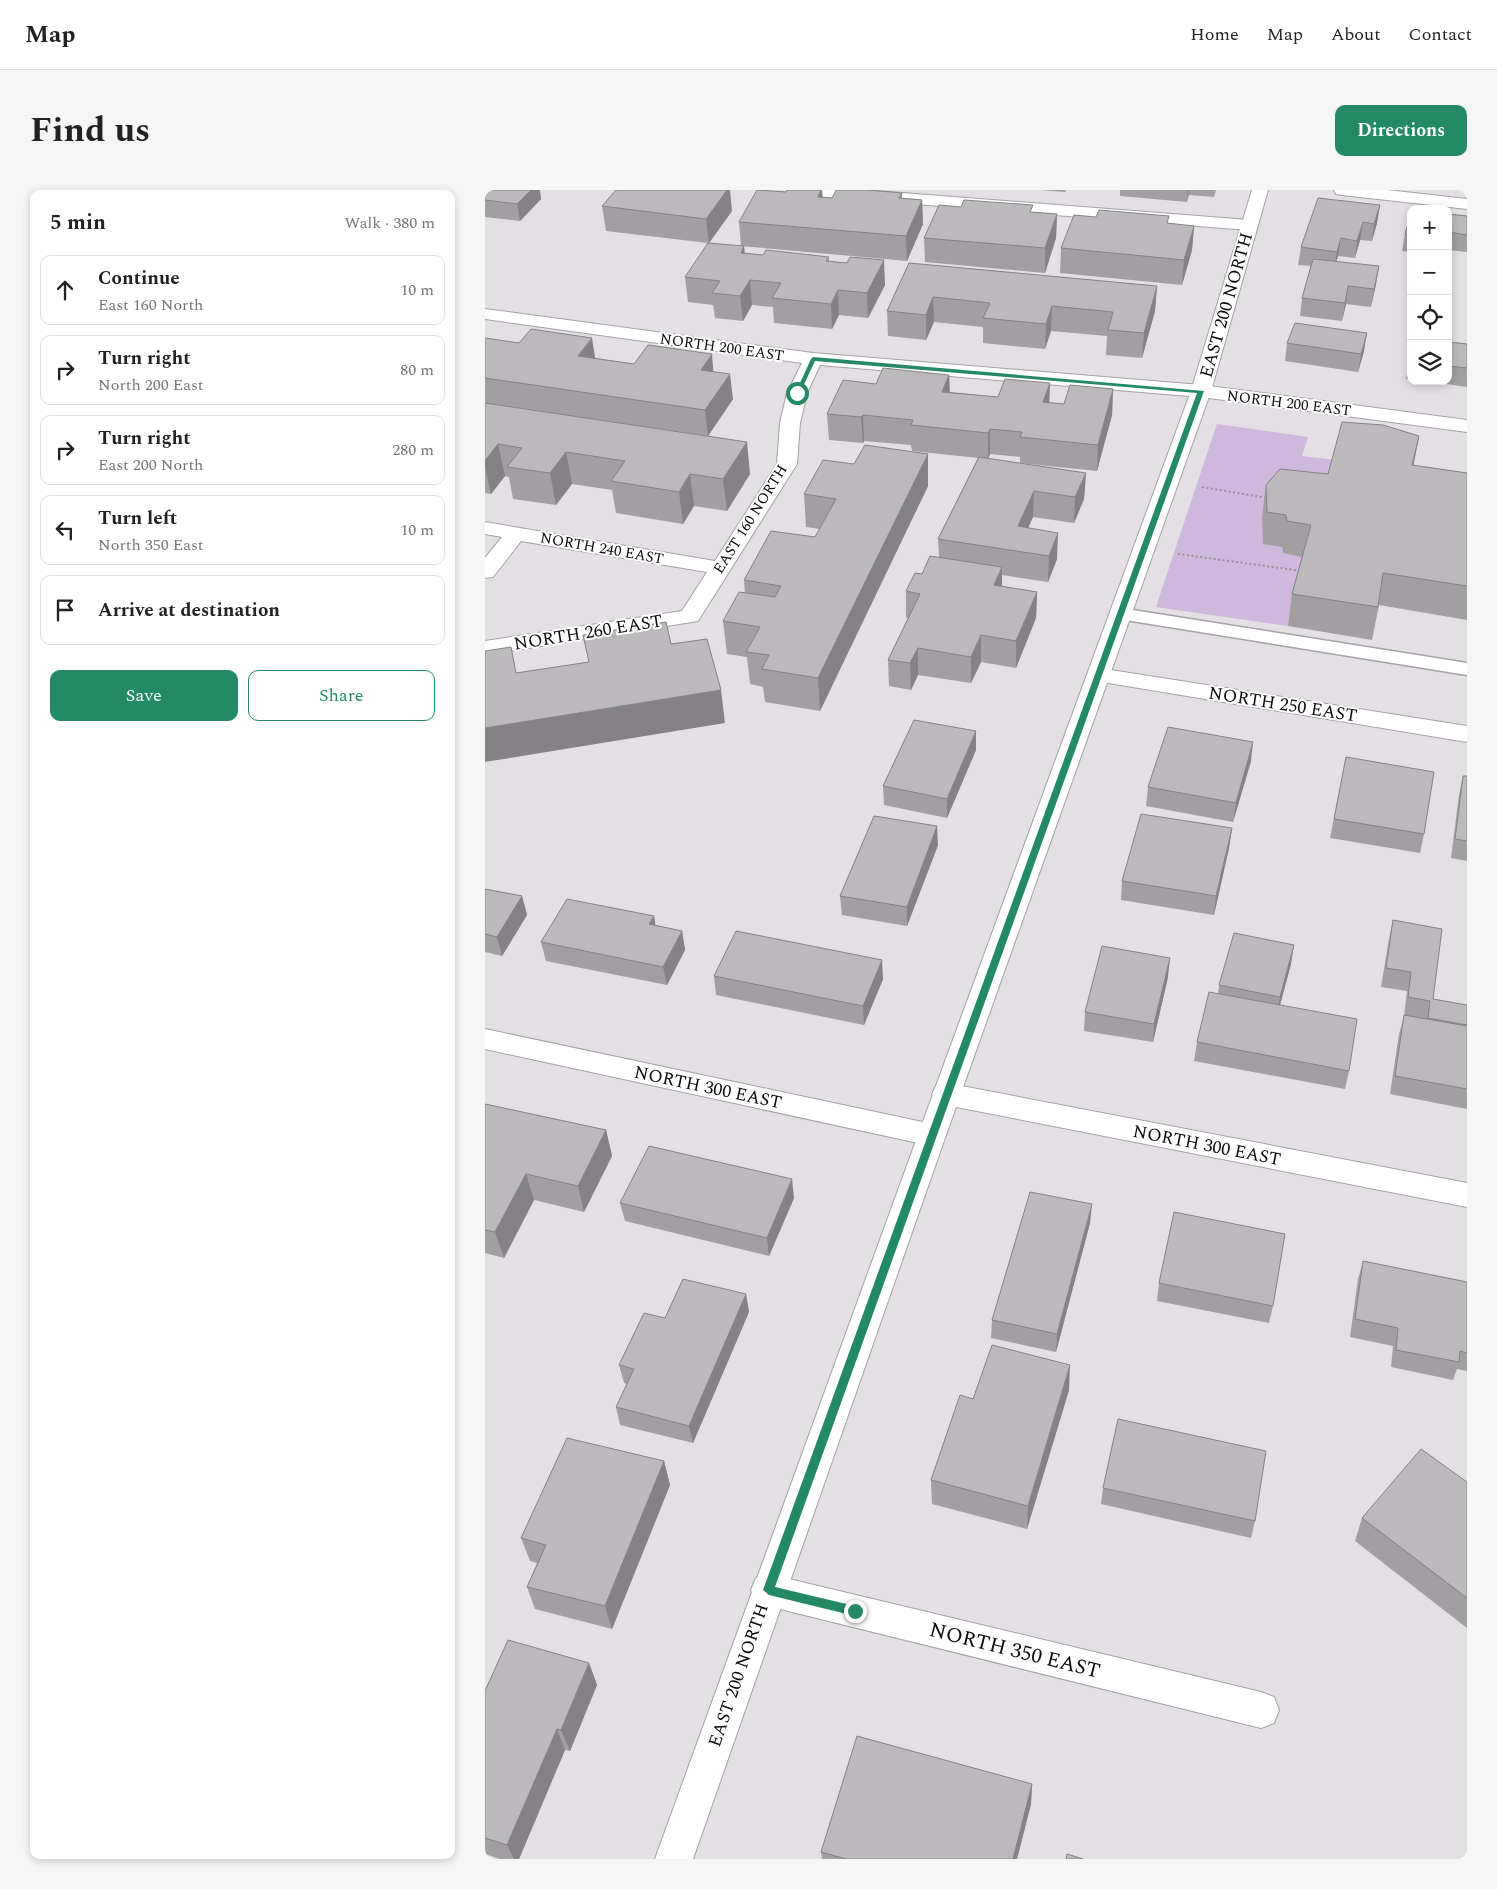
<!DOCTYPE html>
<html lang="en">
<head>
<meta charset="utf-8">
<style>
  body { margin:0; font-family:Spectral,serif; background:#f6f6f6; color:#222 }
  .controls { position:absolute; right:15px; top:15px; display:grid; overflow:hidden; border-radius:10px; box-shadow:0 2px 8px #0003 }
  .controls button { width:45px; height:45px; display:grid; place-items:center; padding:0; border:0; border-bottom:1px solid #e0e0e0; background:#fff; color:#222; font:25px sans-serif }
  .stop { position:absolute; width:15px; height:15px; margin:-11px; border:4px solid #238a65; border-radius:50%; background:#fff }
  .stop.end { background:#238a65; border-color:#fff; box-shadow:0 1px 5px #0008 }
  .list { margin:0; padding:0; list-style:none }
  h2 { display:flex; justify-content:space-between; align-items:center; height:65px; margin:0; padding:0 20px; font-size:21px }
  h2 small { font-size:16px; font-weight:400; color:#767676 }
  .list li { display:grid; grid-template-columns:32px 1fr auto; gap:15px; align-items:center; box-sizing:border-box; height:70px; margin:0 10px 10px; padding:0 10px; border:1px solid #e0e0e0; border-radius:10px }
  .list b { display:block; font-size:19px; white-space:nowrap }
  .list p { margin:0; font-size:16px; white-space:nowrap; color:#767676 }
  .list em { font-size:16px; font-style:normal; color:#767676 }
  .actions { display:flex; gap:10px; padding:15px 20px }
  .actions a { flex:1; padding:11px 0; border:1px solid #238a65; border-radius:10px; text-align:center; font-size:18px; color:#238a65 }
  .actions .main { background:#238a65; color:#fff }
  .icon { flex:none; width:28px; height:28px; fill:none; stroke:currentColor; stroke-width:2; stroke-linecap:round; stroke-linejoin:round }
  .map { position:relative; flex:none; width:982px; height:1669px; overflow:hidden; border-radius:10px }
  header { display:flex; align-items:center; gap:30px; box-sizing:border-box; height:70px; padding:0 25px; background:#fff; border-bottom:1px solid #e0e0e0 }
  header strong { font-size:24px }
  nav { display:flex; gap:28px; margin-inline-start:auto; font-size:18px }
  .intro { display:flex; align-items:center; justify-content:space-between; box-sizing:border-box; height:120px; padding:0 30px }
  h1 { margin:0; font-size:35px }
  .button { padding:12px 22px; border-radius:10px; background:#238a65; color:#fff; font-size:18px; font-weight:700 }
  main { display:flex; gap:30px; padding:0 30px }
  aside { flex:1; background:#fff; border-radius:10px; box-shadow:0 2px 8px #0003 }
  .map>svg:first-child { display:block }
  .green { fill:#d0b7dd }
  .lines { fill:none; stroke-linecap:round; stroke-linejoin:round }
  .service-casing { stroke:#a4a1a6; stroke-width:3 }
  .minor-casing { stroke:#a4a1a6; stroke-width:2 }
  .tertiary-casing { stroke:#a4a1a6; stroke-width:2 }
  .path { stroke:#969397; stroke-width:2; stroke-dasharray:2 2.5; stroke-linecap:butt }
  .service { fill:#fff; fill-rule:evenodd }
  .minor { fill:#fff; fill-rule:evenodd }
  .tertiary { fill:#fff; fill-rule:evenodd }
  .wall { fill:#a29fa3 }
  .shaded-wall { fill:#848284 }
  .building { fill:#bcb9bd; stroke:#848284 }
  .route { fill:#238a65 }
  .labels { text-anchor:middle; stroke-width:4; stroke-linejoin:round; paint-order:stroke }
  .far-street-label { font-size:15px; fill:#0c0b0d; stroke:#fff }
  .street-label { font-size:18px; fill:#0c0b0d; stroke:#fff }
  .near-street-label { font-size:21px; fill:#0c0b0d; stroke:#fff }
</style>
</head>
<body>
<header>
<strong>Map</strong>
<nav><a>Home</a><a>Map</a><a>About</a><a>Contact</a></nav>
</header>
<div class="intro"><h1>Find us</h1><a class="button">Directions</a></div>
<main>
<aside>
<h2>5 min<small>Walk · 380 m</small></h2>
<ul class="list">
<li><svg class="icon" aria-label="ahead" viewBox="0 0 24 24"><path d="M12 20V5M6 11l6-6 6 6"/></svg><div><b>Continue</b><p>East 160 North</p></div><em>10 m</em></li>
<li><svg class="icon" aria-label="right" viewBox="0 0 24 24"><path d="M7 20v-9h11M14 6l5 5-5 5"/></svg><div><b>Turn right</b><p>North 200 East</p></div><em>80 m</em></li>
<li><svg class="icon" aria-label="right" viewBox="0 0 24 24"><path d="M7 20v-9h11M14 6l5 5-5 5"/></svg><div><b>Turn right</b><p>East 200 North</p></div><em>280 m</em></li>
<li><svg class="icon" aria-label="left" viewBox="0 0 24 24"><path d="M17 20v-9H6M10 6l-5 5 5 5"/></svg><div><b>Turn left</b><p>North 350 East</p></div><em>10 m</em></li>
<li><svg class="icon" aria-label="arrive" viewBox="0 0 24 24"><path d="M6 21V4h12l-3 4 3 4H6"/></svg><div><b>Arrive at destination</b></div></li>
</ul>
<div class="actions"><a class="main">Save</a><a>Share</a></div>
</aside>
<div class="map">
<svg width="982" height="1669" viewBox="0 0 982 1669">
  <rect width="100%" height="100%" fill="#e3dfe4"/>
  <path class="green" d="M732,234l91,13 -6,19 33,4 -12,46 -41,41 1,6 23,4 -18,69 -132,-19z"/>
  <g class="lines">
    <defs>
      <path id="service" d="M635,418l347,55v12l-354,-57 -3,-4 3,-4z"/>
      <g id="minor">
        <path d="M306,0h73l385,30 6,1 3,4 -3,4 -6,1 -450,-35 -6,-1z"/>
        <path d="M849,0h53l80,9v10l-125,-14 -6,-1z"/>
        <path d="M0,119l328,44 388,32 266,35v12l-266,-35 -381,-32 -13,28 -7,30 -3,41 -99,157 -213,34v-14l197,-30 25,-39 -186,-31 -28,36 -8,1v-20l17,-21 -17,-3v-12l230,39 62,-97 3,-41 7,-30 15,-30 -317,-44z"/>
        <path d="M613,478l369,58v16l-377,-62 -3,-5 3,-5z"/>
        <path d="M0,839l447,95 10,3 4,8 -4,8 -10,3 -447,-97z"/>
        <path d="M461,893l521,100v24l-521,-102 -10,-3 -4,-8 4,-8z"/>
        <path d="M283,1384l493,118 13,5 5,13 -5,13 -13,5 -493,-122 -12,-4 -5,-12 5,-12z"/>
      </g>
      <path id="tertiary" d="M767,0h16l-57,201 -265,744 -253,724h-38l263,-724 273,-744z"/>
    </defs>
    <use href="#service" class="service-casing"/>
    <use href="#minor" class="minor-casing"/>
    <use href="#tertiary" class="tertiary-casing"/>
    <g class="path">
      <path d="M717,297l65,11"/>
      <path d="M693,364l124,17"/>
    </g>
    <use href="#service" class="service"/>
    <use href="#minor" class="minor"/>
    <use href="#tertiary" class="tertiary"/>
  </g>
  <g class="wall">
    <path d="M0,0l56,9 -21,22 -35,-4z"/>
    <path d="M555,0h26l-1,2z"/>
    <path d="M635,0h96l-2,7 -25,-2 -2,7 -67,-6z"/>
    <path d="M417,3v5l20,2 1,24 -16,37 -166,-15 -2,-24 84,-25 9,1z"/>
    <path d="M895,15l-3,18 -5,18 -12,-1 -5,18 -17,-2 -2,6 40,22 -5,23 -25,-3 -4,17 -42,-5 2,-18 9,-32 -13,-1 3,-18z"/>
    <path d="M117,16l130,5 -23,32 36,10 18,2 66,2v4l56,24 -17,33 -29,-3 -7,14 -58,-6 -1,-16 -21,-2 -9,16 -28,-3 -2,-13 -25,-3 -3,-25 23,-34 -102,-12z"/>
    <path d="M548,22l24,2 -1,24 -11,35 -120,-11 -1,-24z"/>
    <path d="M926,24v38l-9,-1 3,-17z"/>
    <path d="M963,24l19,2v36l-19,-2z"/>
    <path d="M683,34l26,2 -2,24 -10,35 -122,-12 1,-25z"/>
    <path d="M424,73l248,23 -2,25 -13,47 -36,-3 1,-19 -56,-5 -6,18 -62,-6v-16l-49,-5 -8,18 -38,-4 -1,-25z"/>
    <path d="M0,149l111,19 38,6 80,7 19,28 -25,37 -223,-33z"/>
    <path d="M963,152l19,2v43l-41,-6h22z"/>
    <path d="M802,153l77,8 -6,21 -73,-11z"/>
    <path d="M926,164v25h-5z"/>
    <path d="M464,185l1,17 48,5 52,-14 -1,20 15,1 49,-15 -1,26 -15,56 -77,-8v-6l-30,-3 -2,5 98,14 -2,26 -10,24 -41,-6 -5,11 29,31 -9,23 -46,-7v11l35,6 -1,26 -20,50 -35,-6 -10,21 -53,-8 -7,15 -22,-4 -1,-26 20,-42h-2v-27l16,-17 17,-17 -1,-18 40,-81 -66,-7 -1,-6 -47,-4 -1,2 -34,-3 -2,-26 49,-30z"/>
    <path d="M0,213l265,71 -23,37 -33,-5 -11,18 -67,-11 -4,-23 -40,-6 -16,21 -43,-6 -4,-22 -4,-1 -14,18 -6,-1z"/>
    <path d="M934,246l-6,29 54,8v147l-88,-15 -7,35 -84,-14 4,-32 10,-37 -19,-4 -1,-6 -19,-3 -1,-27 4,-32 62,-11z"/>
    <path d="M443,264v32l-108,225 -55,-9 -2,-15 -13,-3 -3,-27 -20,-3 -4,-33 22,-28 -1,-13 71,-43 5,-8 -14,-2 -2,-33 50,-30z"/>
    <path d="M491,560l-29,68 -63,-13 -1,-19z"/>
    <path d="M861,567l78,77 -4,19 -90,-15z"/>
    <path d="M766,571l-18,61 -87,-16 2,-19z"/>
    <path d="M978,586h4v85l-16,-3 8,-63z"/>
    <path d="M747,638l-3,20 -15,67 -93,-15 1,-19z"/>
    <path d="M453,655l-31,81 -65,-11 -2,-19z"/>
    <path d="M0,699l37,7 5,19 -25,41 -17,-4z"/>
    <path d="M169,726l1,9 27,6 3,19 -18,35 -121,-24 -5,-19z"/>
    <path d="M908,730l40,79 34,6v104l-77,-15 9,-60 5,-18 3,-25 -26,-4 8,-48z"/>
    <path d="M806,774l-11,41 69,66 -4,18 -151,-28 3,-19 21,-48 1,-9z"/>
    <path d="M229,786l169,3 -19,46 -148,-30z"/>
    <path d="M683,787l-15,65 -69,-11 1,-19z"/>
    <path d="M0,914l121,26 6,26 -28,56 -50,-12 -30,58 -19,-5z"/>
    <path d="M309,1008l-25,58 -144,-35 -5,-18z"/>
    <path d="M605,1033l-34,129 -65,-14 1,-18z"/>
    <path d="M878,1071l104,21v89l-10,-2 -4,11 -62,-13 2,-21 -43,-9 8,-58z"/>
    <path d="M674,1093l114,23 -4,17 -112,-22z"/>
    <path d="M261,1104l3,18 -56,131 -73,-18 -4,-18 11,-23 -3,-1 -5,-18 46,-47z"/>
    <path d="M584,1200l-42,139 -95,-25 -1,-24z"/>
    <path d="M179,1271l6,24 -58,144 -77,-20 -8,-22 10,-24 -7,-2 -9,-23z"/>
    <path d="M982,1292v146l-112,-87 7,-23z"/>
    <path d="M618,1298l152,33 -4,17 -150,-34z"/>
    <path d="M104,1473l8,22 -27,66 -5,-1 -46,109h-19l-15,-5v-163z"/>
    <path d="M547,1594l-1,20 -14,55h-195l-1,-7z"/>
  </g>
  <g class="shaded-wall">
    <path d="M46,0h9l1,9 -21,22 -3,-17z"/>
    <path d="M242,0h3l2,21 -23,32 -3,-24z"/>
    <path d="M336,0h1l2,21 -6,-14z"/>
    <path d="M703,0h1l-2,12z"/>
    <path d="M437,10l1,24 -16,37 -1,-25z"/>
    <path d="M895,15l-3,18 -5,18 2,-17z"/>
    <path d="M572,24l-1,24 -11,35v-25z"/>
    <path d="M878,32l-3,18 -5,18 2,-17z"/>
    <path d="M709,36l-2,24 -10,35 2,-25z"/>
    <path d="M856,48l-3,18 -4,13 3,-17z"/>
    <path d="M259,56l3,25 -6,-18z"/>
    <path d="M399,70l1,25 -17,33 -1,-25z"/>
    <path d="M894,76l-3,18 -5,23 3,-18z"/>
    <path d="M265,90l2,25 -9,16 -3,-25z"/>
    <path d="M672,96l-2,25 -13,47 2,-25z"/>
    <path d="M863,96l-2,18 -4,17 3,-18z"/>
    <path d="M353,100l1,25 -7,14 -1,-25z"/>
    <path d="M448,107l1,25 -8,18v-25z"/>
    <path d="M567,116l-1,25 -6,18 1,-25z"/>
    <path d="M882,143l-3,18 -6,21 3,-18z"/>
    <path d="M107,148l4,25 -18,-7z"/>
    <path d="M227,164l2,26 -13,-10z"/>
    <path d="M245,184l3,25 -25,37 -3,-26z"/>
    <path d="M464,185l1,25 -8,-8z"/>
    <path d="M565,193l-1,26 -6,-7z"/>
    <path d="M628,199l-1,26 -15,56 1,-26z"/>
    <path d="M378,225l1,26 -1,2 -2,-26z"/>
    <path d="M505,239v25l-2,5v-26z"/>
    <path d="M934,246l-6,32 -1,-3z"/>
    <path d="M262,252l3,32 -23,37 -4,-32z"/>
    <path d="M13,254l7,32 -14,18 -6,-27v-6z"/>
    <path d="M81,262l6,32 -16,21 -6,-32z"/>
    <path d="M443,264v32l-108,225 -2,-33z"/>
    <path d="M601,283l-2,26 -10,24 1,-26z"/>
    <path d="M205,284l4,32 -11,18 -4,-32z"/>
    <path d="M549,301l-1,26 -15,34v-25z"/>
    <path d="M573,343l-1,26 -9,23 1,-26z"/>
    <path d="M517,377v27l-8,-9z"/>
    <path d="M552,402l-1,26 -20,50v-27z"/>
    <path d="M496,445v27l-10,21v-26z"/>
    <path d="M433,458v27l-7,15 -1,-27z"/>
    <path d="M236,500l4,33 -240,39v-34z"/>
    <path d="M491,541v19l-29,68v-19z"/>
    <path d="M768,552l-2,19 -18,61 3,-19z"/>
    <path d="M452,636l1,19 -31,81v-19z"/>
    <path d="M747,638l-3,20 -15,67 2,-19z"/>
    <path d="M37,706l5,19 -25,41 -5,-19z"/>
    <path d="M169,726l3,19 -8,-11z"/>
    <path d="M197,741l3,19 -18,35 -4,-18z"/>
    <path d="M809,755l-3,19 -14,52 3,-19z"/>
    <path d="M685,768l-2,19 -15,65 1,-18z"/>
    <path d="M397,770l1,19 -19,46 -1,-19z"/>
    <path d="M121,940l6,26 -28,56 -6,-26z"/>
    <path d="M41,984l8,26 -30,58 -9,-26z"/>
    <path d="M307,989l2,19 -25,58 -2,-18z"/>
    <path d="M607,1014l-2,19 -34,129 1,-18z"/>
    <path d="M261,1104l3,18 -56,131 -4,-17z"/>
    <path d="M585,1175l-1,25 -42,139 1,-23z"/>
    <path d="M179,1271l6,24 -58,144 -7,-23z"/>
    <path d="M104,1473l8,22 -27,66 -9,-21z"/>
    <path d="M72,1539l8,21 -46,109h-5l-7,-14z"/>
    <path d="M547,1594l-1,20 -14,55h-4z"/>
  </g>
  <g class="building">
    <path d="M0,0h46l-14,14 -32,-4z"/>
    <path d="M131,0h111l-21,29 -104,-13z"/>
    <path d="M272,0l29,2 1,-2h34l-3,7 14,1 4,-8h31l35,3 -3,5 23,2 -16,36 -167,-14z"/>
    <path d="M833,8l62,7 -6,19 -11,-2 -6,19 -16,-3 -4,14 -36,-5z"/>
    <path d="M479,10l69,5 -3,7 27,2 -12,34 -121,-10 15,-33 22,2z"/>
    <path d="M614,20l70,6 -2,7 27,3 -10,34 -123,-12 13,-33 22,2z"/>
    <path d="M926,24v20h-6z"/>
    <path d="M963,24l19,2v19l-19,-3z"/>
    <path d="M223,53l36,3 -3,7 22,2 3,-5 63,7 -3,4 21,2 3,-6 34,3 -17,33 -29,-3 -7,14 -59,-6 9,-15 -31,-3 -10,16 -28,-3 8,-12 -35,-4z"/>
    <path d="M828,69l66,7 -5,23 -26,-3 -3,17 -43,-5z"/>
    <path d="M424,73l248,23 -13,47 -36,-3 5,-18 -61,-6 -6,18 -63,-6 7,-15 -57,-6 -7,18 -39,-4z"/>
    <path d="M810,133l72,10 -6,21 -74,-11z"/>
    <path d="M46,139l61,9 -14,18 56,8 14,-19 64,9 -11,16 29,4 -25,36 -220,-32v-40l34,5z"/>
    <path d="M963,152l19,2v24l-19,-2z"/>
    <path d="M398,178l66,7 -7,17 56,5 7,-18 45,4 -7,19 21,2 6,-19 43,4 -15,56 -78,-8 2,-5 -32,-3 -2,4 -77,-8 2,-5 -50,-5 -2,2 -34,-3 16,-34 33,4z"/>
    <path d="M0,213l262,39 -24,37 -33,-5 -11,18 -68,-11 14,-20 -59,-9 -16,21 -43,-6 15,-19 -24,-4 -13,17z"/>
    <path d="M857,232l41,3 36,11 -7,29 55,8v113l-84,-13 -5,34 -86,-13 19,-69 -24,-4 -1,-6 -19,-3 -1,-27 14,-16 48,5z"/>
    <path d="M380,255l63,9 -110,224 -56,-9 7,-14 -23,-3 14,-25 -37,-6 16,-29 36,5 6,-11 -37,-6 27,-49 44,6 21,-38 -32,-5 19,-34 31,4z"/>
    <path d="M494,267l107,16 -11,24 -41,-6 -16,35 40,7 -9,23 -111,-17z"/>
    <path d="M445,366l72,11 -8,18 43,7 -21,49 -35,-6 -10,22 -53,-9 -8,15 -22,-3 32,-66 -14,-3 9,-18 7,1z"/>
    <path d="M181,432l5,22 36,-5 14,51 -236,38v-77l26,-4 5,26 73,-11 -6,-27z"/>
    <path d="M429,530l62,11 -29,68 -64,-13z"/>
    <path d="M683,537l85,15 -17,61 -88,-16z"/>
    <path d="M861,567l88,15 -10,62 -90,-15z"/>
    <path d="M978,586h4v65l-12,-2z"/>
    <path d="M656,624l91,14 -16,68 -94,-15z"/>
    <path d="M389,626l63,10 -30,81 -67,-11z"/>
    <path d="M0,699l37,7 -25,41 -12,-3z"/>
    <path d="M82,709l87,17 -5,8 33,7 -19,36 -122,-25z"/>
    <path d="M908,730l49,9 -9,70 34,6v20l-39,-7 2,-17 -22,-4 3,-25 -25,-4z"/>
    <path d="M251,741l146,29 -19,46 -149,-30z"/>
    <path d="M749,743l60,12 -14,52 -61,-12z"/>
    <path d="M617,756l68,12 -16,66 -69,-12z"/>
    <path d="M724,802l148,27 -8,52 -152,-29z"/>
    <path d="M919,825l63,11v63l-72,-13z"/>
    <path d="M0,914l121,26 -28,56 -52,-12 -31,58 -10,-2z"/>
    <path d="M164,956l143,33 -25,59 -147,-35z"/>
    <path d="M545,1002l62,12 -35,130 -65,-14z"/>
    <path d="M689,1022l111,22 -12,72 -114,-23z"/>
    <path d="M878,1071l104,21v71l-7,-2 -1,11 -63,-12 2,-22 -43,-9z"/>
    <path d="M198,1089l63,15 -57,132 -73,-19 18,-38 -15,-4 25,-52 21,5z"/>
    <path d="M507,1155l78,20 -42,141 -97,-26 29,-85 13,4z"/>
    <path d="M633,1229l148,32 -11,70 -152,-33z"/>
    <path d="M82,1248l97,23 -59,145 -78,-19 19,-42 -25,-7z"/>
    <path d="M936,1259l46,33v116l-105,-80z"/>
    <path d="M23,1450l81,23 -28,67 -4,-1 -50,116 -22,-7v-147z"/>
    <path d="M372,1546l175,48 -19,75h-167l-25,-7z"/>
    <path d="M582,1664l16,5h-17z"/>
  </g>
  <path class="route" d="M328,167l391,34 -429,1196 80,19 5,5 -5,5 -86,-21 -6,-5 434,-1197 -382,-32 -15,32 -5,1 16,-35z"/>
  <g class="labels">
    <g class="far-street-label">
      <text transform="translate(237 157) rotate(8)" y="5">NORTH 200 EAST</text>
      <text transform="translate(804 213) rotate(7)" y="5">NORTH 200 EAST</text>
      <text transform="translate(265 329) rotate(-58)" y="5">EAST 160 NORTH</text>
      <text transform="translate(117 358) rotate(10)" y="5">NORTH 240 EAST</text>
    </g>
    <g class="street-label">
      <text transform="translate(741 115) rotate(-74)" y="6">EAST 200 NORTH</text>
      <text transform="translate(103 442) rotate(-9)" y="6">NORTH 260 EAST</text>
      <text transform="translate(798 514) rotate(9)" y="6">NORTH 250 EAST</text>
      <text transform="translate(223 897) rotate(12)" y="6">NORTH 300 EAST</text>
      <text transform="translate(722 955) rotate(11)" y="6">NORTH 300 EAST</text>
      <text transform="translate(253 1485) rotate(-71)" y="6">EAST 200 NORTH</text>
    </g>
    <g class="near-street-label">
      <text transform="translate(530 1460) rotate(14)" y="7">NORTH 350 EAST</text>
    </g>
  </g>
</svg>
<div class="controls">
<button>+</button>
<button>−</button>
<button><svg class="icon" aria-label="locate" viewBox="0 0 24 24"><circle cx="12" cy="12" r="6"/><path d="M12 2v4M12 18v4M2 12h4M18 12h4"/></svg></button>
<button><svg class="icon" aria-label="layers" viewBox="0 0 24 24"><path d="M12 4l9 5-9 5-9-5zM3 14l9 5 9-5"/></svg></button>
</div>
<div class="stop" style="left:312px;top:203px"></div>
<div class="stop end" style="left:370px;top:1421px"></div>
</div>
</main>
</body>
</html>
